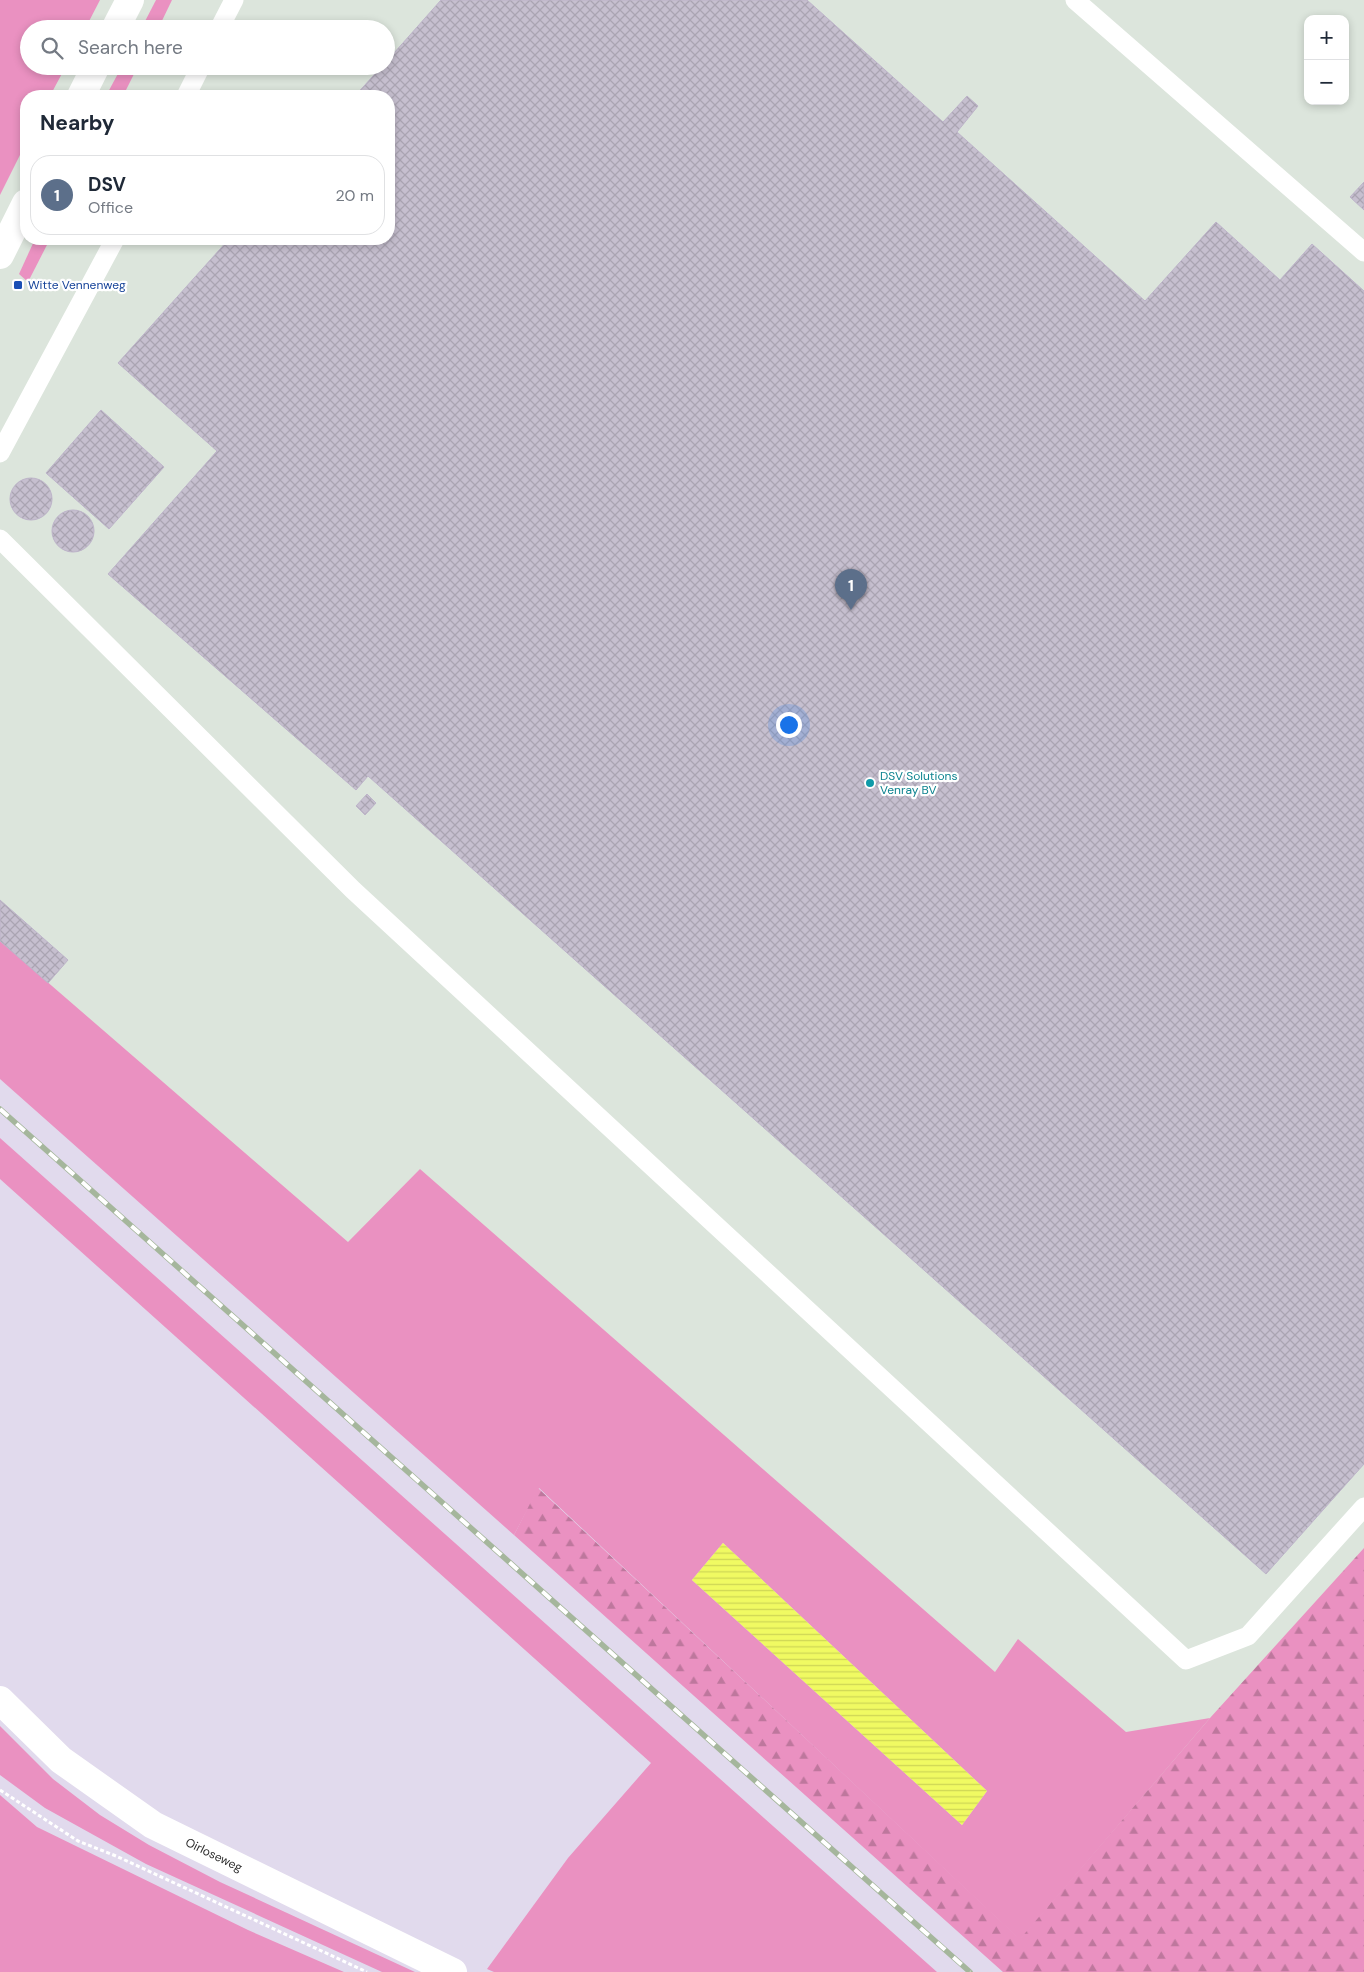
<!DOCTYPE html>
<html lang="en">
<head>
<meta charset="utf-8">
<style>
  body { margin:0; font-family:"DM Sans",sans-serif; background:#f2f2f3; color:#1f2937 }
  .controls { position:absolute; right:15px; top:15px; display:grid; overflow:hidden; border-radius:10px; box-shadow:0 2px 8px #0003 }
  .controls button { width:45px; height:45px; display:grid; place-items:center; padding:0; border:0; border-bottom:1px solid #e0e1e3; background:#fff; color:#1f2937; font:25px sans-serif }
  .you { position:absolute; left:788px; top:724px; width:18px; height:18px; margin:-12px; border:4px solid #fff; border-radius:50%; background:#1a73e8; box-shadow:0 0 0 8px #1a73e833 }
  .badge { display:grid; place-items:center; width:32px; height:32px; border-radius:50%; background:#2563eb; color:#fff; font-size:16px; font-weight:700 }
  .pin { position:absolute; translate:-50% -41px; filter:drop-shadow(0 1px 2px #0008) }
  .pin::after { content:''; position:absolute; top:26px; width:18px; height:15px; background:inherit; clip-path:polygon(0 0,100% 0,50% 100%) }
  .list { margin:0; padding:0; list-style:none }
  h2 { display:flex; justify-content:space-between; align-items:center; height:65px; margin:0; padding:0 20px; font-size:21px }
  h2 small { font-size:16px; font-weight:400; color:#747a83 }
  .list li { display:grid; grid-template-columns:32px 1fr auto; gap:15px; align-items:center; box-sizing:border-box; height:80px; margin:0 10px 10px; padding:0 10px; border:1px solid #e0e1e3; border-radius:20px }
  .list b { display:block; font-size:19px; white-space:nowrap }
  .list p { margin:0; font-size:16px; white-space:nowrap; color:#747a83 }
  .list em { font-size:16px; font-style:normal; color:#747a83 }
  .icon { flex:none; width:28px; height:28px; fill:none; stroke:currentColor; stroke-width:2; stroke-linecap:round; stroke-linejoin:round }
  .map { position:relative; flex:none; width:1364px; height:1972px; overflow:hidden }
  .search { position:absolute; background:#fff; box-shadow:0 2px 8px #0003; left:20px; top:20px; width:375px; height:55px; display:flex; align-items:center; gap:12px; box-sizing:border-box; padding:0 18px; border-radius:28px; color:#747a83; font-size:19px }
  .panel { position:absolute; background:#fff; box-shadow:0 2px 8px #0003; left:20px; top:90px; width:375px; height:155px; border-radius:20px }
  .map>svg:first-child { display:block }
  .industrial { fill:#dce5dc; fill-rule:evenodd }
  .grass { fill:#ea91c1; fill-rule:evenodd }
  .forest { fill:url(#forest-firs) }
  .water { fill:url(#water-rules) }
  .building { fill:url(#building-cross-hatch); stroke:#bdb4c9 }
  .lines { fill:none; stroke-linecap:round; stroke-linejoin:round }
  .path { stroke:#fff; stroke-width:3; stroke-dasharray:4 2.5; stroke-linecap:butt }
  .service { stroke:#fff; stroke-width:19 }
  .tertiary { stroke:#fff; stroke-width:28 }
  .rail-casing { stroke:#a5b69c; stroke-width:5.5 }
  .rail { stroke:#fff; stroke-width:4; stroke-dasharray:11; stroke-linecap:butt }
  .transit-dot { fill:#1a4fb4; stroke:#fff; stroke-width:2 }
  .culture-dot { fill:#0f9aa8; stroke:#fff; stroke-width:2 }
  .labels { text-anchor:middle; stroke-width:4.5; stroke-linejoin:round; paint-order:stroke }
  .transit-label { font-size:12px; fill:#164399; stroke:#fff; text-anchor:start }
  .culture-label { font-size:12px; fill:#0d838f; stroke:#fff; text-anchor:start }
  .street-label { font-size:12px; fill:#2a2a2a; stroke:#fff }
</style>
</head>
<body>
<div class="map">
<svg width="1364" height="1972" viewBox="0 0 1364 1972">
  <defs>
    <pattern id="forest-firs" width="22" height="20" patternUnits="userSpaceOnUse" patternTransform="scale(1.25)"><rect width="22" height="20" fill="#ea91c1"/><path d="M5 1l3.5 6h-7zM16 11l3.5 6h-7z" fill="#be779d"/></pattern>
    <pattern id="water-rules" width="6" height="5" patternUnits="userSpaceOnUse" patternTransform="scale(1.25)"><rect width="6" height="5" fill="#f0fa62"/><path d="M0 2.5h6" fill="none" stroke="#ced655"/></pattern>
    <pattern id="building-cross-hatch" width="8" height="8" patternUnits="userSpaceOnUse" patternTransform="scale(1.25)"><rect width="8" height="8" fill="#c6bfcf"/><path d="M0 0l8 8M0 8l8-8" fill="none" stroke="#aaa4b2"/></pattern>
  </defs>
  <rect width="100%" height="100%" fill="#e1daed"/>
  <path class="industrial" d="M0,0h1364v1573l-309,341 -1055,-944zM1308,19h37v82h-37zM29,29h357v37h-357zM26,96h363v143h-363z"/>
  <g class="grass">
    <path d="M0,0h100l-15,29h-56v37h37l-16,30h-24v47l-26,52z"/>
    <path d="M156,0h16l-14,29h-17z"/>
    <path d="M122,66h16l-15,30h-17z"/>
    <path d="M35,239h15l-22,43 -9,-8z"/>
    <path d="M0,941l348,301 72,-73 575,503 23,-33 108,93 84,-14 -190,222 -481,-452 -25,47 -514,-456zM723,1543l264,248 -25,34 -270,-245z"/>
    <path d="M0,1138l937,834h-443l-7,-3 81,-111 83,-95 -651,-584z"/>
    <path d="M0,1726l53,53 47,36 49,30 71,37 195,90h-33l-236,-108 -101,-56 -45,-33z"/>
    <path d="M0,1795l37,32 211,103 96,42h-344z"/>
  </g>
  <path class="forest" d="M538,1488l482,451 190,-221 154,-170v424h-361l-489,-437z"/>
  <path class="water" d="M723,1543l264,248 -25,34 -270,-245z"/>
  <g class="building">
    <path d="M441,0h366l136,122 24,-26 11,10 -21,26 188,169 71,-79 64,58 32,-36 52,47v1173l-98,110 -898,-798 -12,14 -248,-216 109,-123 -99,-88 111,-124h160v-143h-34l27,-30h4v-4z"/>
    <path d="M1364,182v28l-14,-13z"/>
    <path d="M101,410l63,57 -55,62 -63,-56z"/>
    <circle cx="31" cy="499" r="21"/>
    <circle cx="73" cy="531" r="21"/>
    <path d="M367,794l9,9 -11,12 -9,-9z"/>
    <path d="M0,900l68,60 -20,23 -48,-42z"/>
  </g>
  <g class="lines">
    <path class="path" d="M0,1790l78,51 38,15 251,116"/>
    <g class="service">
      <path d="M1075,0l289,252"/>
      <path d="M219,29l15,-29"/>
      <path d="M186,96l15,-30"/>
      <path d="M0,453l115,-214"/>
      <path d="M0,539l353,351 833,770 62,-24 116,-129"/>
    </g>
    <g class="tertiary">
      <path d="M115,29l15,-29"/>
      <path d="M81,96l15,-30"/>
      <path d="M0,255l26,-52"/>
      <path id="s1" d="M0,1700l61,60 92,65 300,147"/>
    </g>
    <defs>
      <path id="rail" d="M0,1109l970,863"/>
    </defs>
    <use href="#rail" class="rail-casing"/>
    <use href="#rail" class="rail"/>
  </g>
  <rect class="transit-dot" x="13" y="280" width="10" height="10" rx="2.5"/>
  <circle class="culture-dot" cx="870" cy="783" r="5"/>
  <g class="labels">
    <g class="transit-label">
      <text x="28" y="289">Witte Vennenweg</text>
    </g>
    <g class="culture-label">
      <text x="880" y="780">DSV Solutions<tspan x="880" dy="14">Venray BV</tspan></text>
    </g>
    <g class="street-label">
      <text dy="4" stroke="none"><textPath href="#s1" startOffset="266">Oirloseweg</textPath></text>
    </g>
  </g>
</svg>
<div class="controls">
<button>+</button>
<button>−</button>
</div>
<div class="you"></div>
<div class="pin badge" style="left:851px;top:610px;background:#5c6f8a">1</div>
<div class="search"><svg class="icon" aria-label="search" viewBox="0 0 24 24"><circle cx="10" cy="10" r="6"/><path d="M15 15l6 6"/></svg>Search here</div>
<section class="panel">
<h2>Nearby<small></small></h2>
<ul class="list">
<li><span class="badge" style="background:#5c6f8a">1</span><div><b>DSV</b><p>Office</p></div><em>20 m</em></li>
</ul>
</section>
</div>
</body>
</html>
